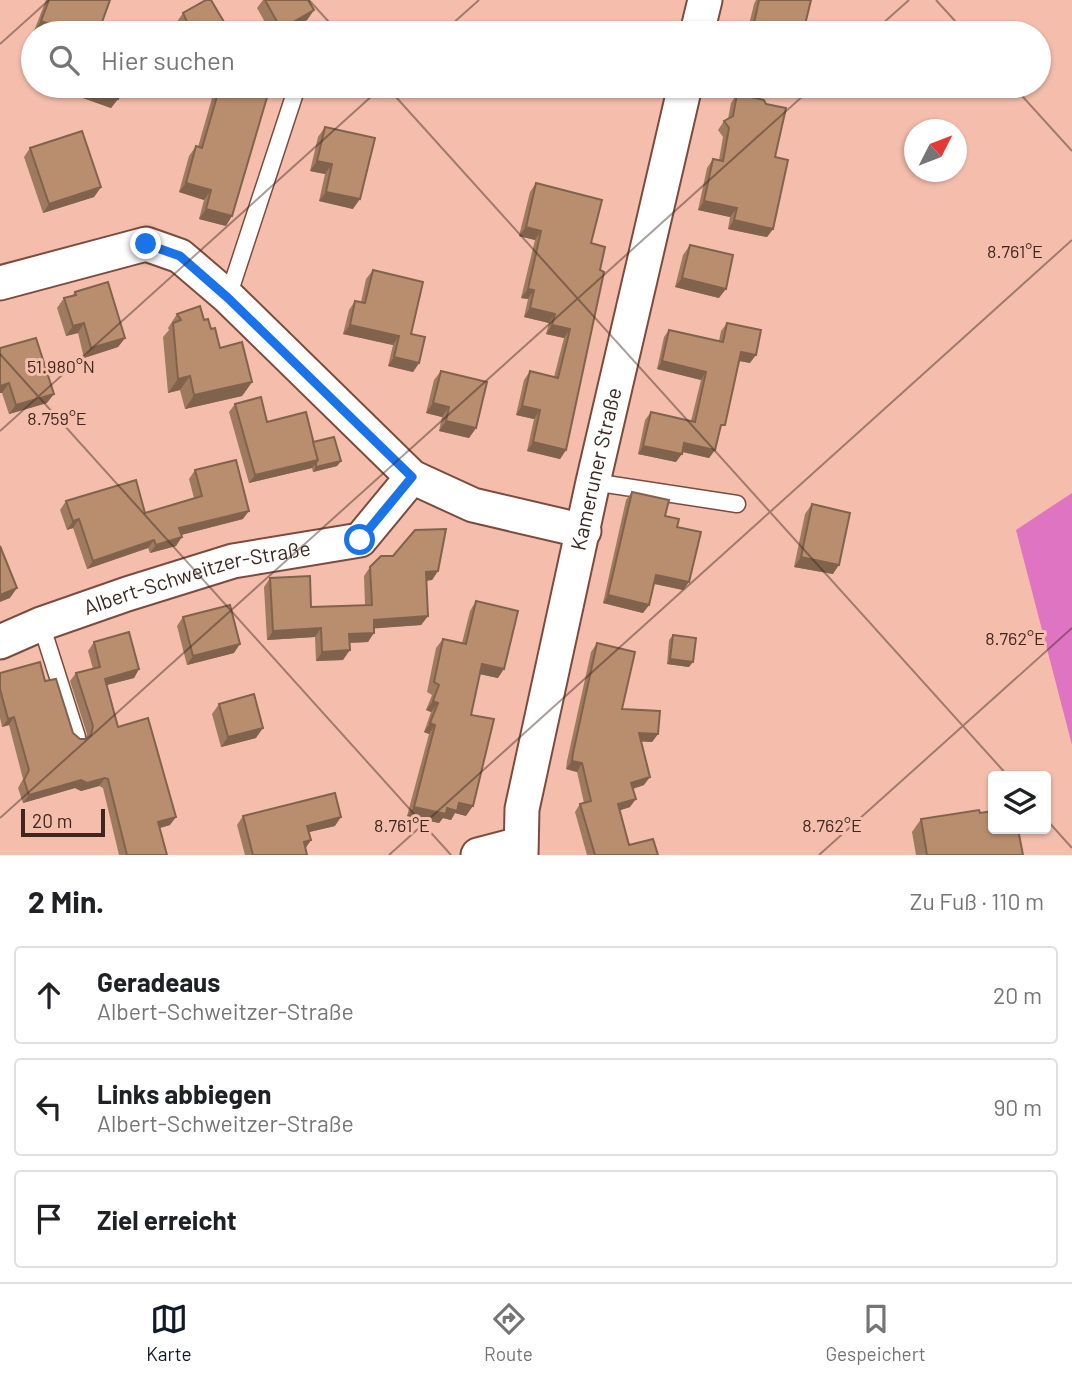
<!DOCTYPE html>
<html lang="de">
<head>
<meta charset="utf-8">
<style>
  body { margin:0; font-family:Barlow,sans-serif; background:#f6f6f6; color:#202124 }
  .controls { position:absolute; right:21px; bottom:21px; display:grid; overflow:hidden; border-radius:7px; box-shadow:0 2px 5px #0004 }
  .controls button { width:63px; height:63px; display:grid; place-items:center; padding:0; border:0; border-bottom:2px solid #e0e0e0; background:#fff; color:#202124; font:35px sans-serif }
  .compass { position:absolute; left:904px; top:119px; width:63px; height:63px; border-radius:50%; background:#fff; box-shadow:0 2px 5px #0004; rotate:48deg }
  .scale { position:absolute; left:21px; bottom:18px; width:84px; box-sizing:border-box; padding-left:7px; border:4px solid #3d2821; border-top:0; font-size:19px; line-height:24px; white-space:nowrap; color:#3d2821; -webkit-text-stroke:5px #f5beac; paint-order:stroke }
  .stop { position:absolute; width:21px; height:21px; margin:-16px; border:5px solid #1a73e8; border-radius:50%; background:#fff }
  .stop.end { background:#1a73e8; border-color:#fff; box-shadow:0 2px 7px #0008 }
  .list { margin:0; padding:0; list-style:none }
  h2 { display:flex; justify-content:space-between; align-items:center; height:91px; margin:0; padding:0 28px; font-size:30px }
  h2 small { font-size:23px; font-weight:400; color:#757577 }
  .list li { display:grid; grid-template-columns:46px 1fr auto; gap:21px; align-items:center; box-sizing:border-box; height:98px; margin:0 14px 14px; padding:0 14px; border:2px solid #e0e0e0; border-radius:7px }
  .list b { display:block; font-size:26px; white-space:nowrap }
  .list p { margin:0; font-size:23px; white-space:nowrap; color:#757577 }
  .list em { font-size:23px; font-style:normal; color:#757577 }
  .icon { flex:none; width:38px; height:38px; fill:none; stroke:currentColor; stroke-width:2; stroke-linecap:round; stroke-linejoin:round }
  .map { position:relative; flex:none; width:1072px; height:855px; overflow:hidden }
  .search { position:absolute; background:#fff; box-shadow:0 2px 5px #0004; left:21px; right:21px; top:21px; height:77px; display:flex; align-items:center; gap:18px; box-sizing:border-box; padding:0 24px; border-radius:38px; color:#757577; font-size:26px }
  .sheet { height:427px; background:#fff }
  nav { display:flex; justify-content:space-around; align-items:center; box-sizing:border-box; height:98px; border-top:2px solid #e0e0e0; background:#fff; font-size:19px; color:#757577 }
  nav a { display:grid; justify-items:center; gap:4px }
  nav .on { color:#111827 }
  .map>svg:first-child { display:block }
  .forest { fill:#df74c2 }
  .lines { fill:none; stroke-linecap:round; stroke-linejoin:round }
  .service-casing { stroke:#7b4c3d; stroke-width:19 }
  .minor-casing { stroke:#7b4c3d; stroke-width:37 }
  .service { stroke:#fff; stroke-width:16 }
  .minor { stroke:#fff; stroke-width:33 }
  .wall { fill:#9e7a5f }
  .shaded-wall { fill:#81634d }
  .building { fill:#b88e6e; stroke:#81634d; stroke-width:2 }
  .route { stroke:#1a73e8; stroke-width:9 }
  .ticks { fill:none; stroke:#3d2821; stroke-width:2; stroke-opacity:0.45 }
  .labels { text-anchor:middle; stroke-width:6; stroke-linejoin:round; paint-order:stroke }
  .street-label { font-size:21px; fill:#3d2821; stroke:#f5beac }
  .ticks-label { font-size:18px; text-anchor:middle; fill:#3d2821; stroke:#f5beac; stroke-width:6; stroke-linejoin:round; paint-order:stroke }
</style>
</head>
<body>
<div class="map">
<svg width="1072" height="855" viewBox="0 0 1072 855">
  <rect width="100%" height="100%" fill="#f5beac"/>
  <path class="forest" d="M1072,493v252l-56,-215z"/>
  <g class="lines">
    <defs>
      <g id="service">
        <path d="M228,297l67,-204"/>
        <path d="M593,482l144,22"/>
        <path d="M41,624l36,113"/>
      </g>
      <g id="minor">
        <path d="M697,33l8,-33"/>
        <path d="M0,283l146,-39 34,12 48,41 184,180 61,28 111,26"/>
        <path id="s1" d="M0,642l41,-18 86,-30 106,-33 127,-21 52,-63"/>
        <path d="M478,855l42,-11"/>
        <path id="s2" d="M521,855l1,-46 71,-327 92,-396"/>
      </g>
    </defs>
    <use href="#service" class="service-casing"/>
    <use href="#minor" class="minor-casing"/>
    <use href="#service" class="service"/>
    <use href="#minor" class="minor"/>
  </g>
  <g class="wall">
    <path d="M46,0h64l-12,33h-57l-7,-2z"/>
    <path d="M263,0h45l6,10 -7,10 -24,13h-12l-14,-25z"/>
    <path d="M756,0h55l-8,33h-56l7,-29z"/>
    <path d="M183,13l46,20h-48l-5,-10z"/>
    <path d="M88,86h35l-5,13 -7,9 -28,-10z"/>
    <path d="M218,86h20l-12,140 -27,-7 5,-19 -25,-8 10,-36 7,-10 2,1 16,-56z"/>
    <path d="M737,94l38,63 -2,72 -6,8 -39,-8 2,-12 -32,-7 9,-42 6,-9 6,1 4,-23 -5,-7 6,-9 4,-2 3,-16z"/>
    <path d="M325,127l28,82 -34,-8 6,-27 -15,-3 8,-34z"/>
    <path d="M30,148l71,39 -7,10 -51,16 -19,-56z"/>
    <path d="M536,183l55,60 9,27 -34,180 -6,9 -33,-8 7,-32 -18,-4 8,-35 6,-9 24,6 10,-39 -18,-4 3,-11 -25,-6 4,-18 -7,-1 14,-58 -16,-4 11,-44z"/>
    <path d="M690,245l29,53 -44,-11 8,-32z"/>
    <path d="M373,270l38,64 8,29 -6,9 -25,-6 5,-21 -50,-11 6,-24 6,-9 6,1 5,-23z"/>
    <path d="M75,292l50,46 -7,9 -34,11 -6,-25 -12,3 -9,-28 7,-10 8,-2z"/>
    <path d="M177,314l27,6 7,9 9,19 32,34 -10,14 -57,13 -5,-19 -12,3 -5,-56 6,-7 -1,-2z"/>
    <path d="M727,323l23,40 -11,-2 -24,89 -6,8 -27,-6 -6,10 -38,-8 7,-34 6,-8 40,9 10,-41 -44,-11 7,-32 5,-7 50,11 2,-10z"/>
    <path d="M0,348l47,55 -38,11 -7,-21h-2z"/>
    <path d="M441,371l35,57 -7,10 -30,-7 3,-14 -16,-4 8,-33z"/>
    <path d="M235,404l32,18 46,20 28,19 -4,5 -24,6 -1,-4 -63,15 -20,-71z"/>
    <path d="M195,470l48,49 -62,16 -5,11 -26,7 -2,-5 -61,21 -14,-41 -6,2 -7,-20 6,-9 79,12 49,-15 -5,-19z"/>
    <path d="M632,492l33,24 12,11 12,55 -6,8 -29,-6 -5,21 -6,8 -40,-10 23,-103z"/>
    <path d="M812,504l21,70 -39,-7 11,-53z"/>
    <path d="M370,567l68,4 -6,9 -6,1 2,35 -7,9 -47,3 -6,14 -19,1 -6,17 -27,1 -1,-24 -48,3 -3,-53 6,-9 41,29 54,-2 -1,-29z"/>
    <path d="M476,601l22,77 -19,-4 -8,41 -5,101 -11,-3 -4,7 -8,-2 -4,5 -32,-7 22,-82 -5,-2 7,-20 -5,-2 6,-15 -5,-3 9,-44 7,-9 19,4 8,-32z"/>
    <path d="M183,617l51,36 -47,12 -10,-39z"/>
    <path d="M673,635l16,32 -22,-3 2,-24z"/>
    <path d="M94,642l45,27 -5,9 -27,7 11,42 52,98 -10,3 7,27h-48l-16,-67 -4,-2 -18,5 -6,-3 -52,15 -5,-15 5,-9 -14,-54 -7,2 -2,-9v-45l45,8 28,52 7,6h5l2,-5 -17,-53 6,-8 17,-4 -5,-18z"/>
    <path d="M597,643l25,66 36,25 -6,8 -11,-1 3,44 -11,4 -3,18 -10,3 9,35 29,10h-71l-12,-43 5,-8 4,-1 -7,-31 -11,-3 1,-8 24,-109z"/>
    <path d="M219,704l37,34 -35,9 -9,-33z"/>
    <path d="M980,813l43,42h-107l-4,-23 9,-13z"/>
    <path d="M243,816l92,10 -26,6 2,8 -6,8 2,7h-62l-8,-30z"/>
  </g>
  <g class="shaded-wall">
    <path d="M314,10l-7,10 -24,13h-5l3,-4z"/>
    <path d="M41,21l33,12h-33l-7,-2z"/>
    <path d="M90,88l28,11 -7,9 -28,-10z"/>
    <path d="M317,161l15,3 -7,10 -15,-3z"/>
    <path d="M186,183l25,7 -7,10 -25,-8z"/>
    <path d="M101,187l-7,10 -51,16 6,-9z"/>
    <path d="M326,192l34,7 -7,10 -34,-8z"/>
    <path d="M704,201l33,7 -7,9 -32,-7z"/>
    <path d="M206,209l26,7 -6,10 -27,-7z"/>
    <path d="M734,220l39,9 -6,8 -39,-8z"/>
    <path d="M526,227l15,4 -6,9 -16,-4z"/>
    <path d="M682,278l44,11 -7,9 -44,-11z"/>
    <path d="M528,289l6,1 -6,9 -7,-1z"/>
    <path d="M530,308l25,6 -6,9 -25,-6z"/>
    <path d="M84,323l-6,10 -12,3 7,-10z"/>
    <path d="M350,325l49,11 -6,9 -50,-11z"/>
    <path d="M552,325l18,4 -6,9 -18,-4z"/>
    <path d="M125,338l-7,9 -34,11 7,-10z"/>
    <path d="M741,352l15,3 -6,8 -15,-3z"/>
    <path d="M394,357l25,6 -6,9 -25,-6z"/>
    <path d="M662,361l44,11 -5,8 -44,-11z"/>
    <path d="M190,376l-10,14 -12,3 10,-14z"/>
    <path d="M252,382l-10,14 -57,13 9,-14z"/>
    <path d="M9,383l-7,10h-2v-7z"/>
    <path d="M54,394l-7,9 -38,11 7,-9z"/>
    <path d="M433,403l16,4 -7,10 -16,-4z"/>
    <path d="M522,406l18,4 -6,9 -18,-4z"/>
    <path d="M446,421l30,7 -7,10 -30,-7z"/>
    <path d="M533,442l33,8 -6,9 -33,-8z"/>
    <path d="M684,443l31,7 -6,8 -30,-7z"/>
    <path d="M643,446l39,8 -6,8 -38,-8z"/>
    <path d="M318,460l-6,8 -63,15 6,-8z"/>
    <path d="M341,461l-4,5 -24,6 3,-5z"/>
    <path d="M249,511l-6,8 -70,18 6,-9z"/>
    <path d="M79,519l-6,9 -6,2 6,-9z"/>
    <path d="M182,537l-6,9 -26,7 6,-8z"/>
    <path d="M154,540l-6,8 -61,21 6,-8z"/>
    <path d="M801,557l38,8 -6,9 -39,-7z"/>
    <path d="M438,571l-6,9 -13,1 7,-9z"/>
    <path d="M656,575l33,7 -6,8 -32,-7z"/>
    <path d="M17,588l-7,10 -10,4v-7z"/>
    <path d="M608,595l41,10 -6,8 -40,-10z"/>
    <path d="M428,616l-7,9 -54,4 7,-9z"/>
    <path d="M321,628l-6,9 -48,3 6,-9z"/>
    <path d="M374,633l-6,9 -26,1 7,-9z"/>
    <path d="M240,644l-6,9 -47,12 6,-9z"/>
    <path d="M350,650l-7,10 -27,1 6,-9z"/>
    <path d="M670,659l23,3 -4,5 -22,-3z"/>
    <path d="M482,664l22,5 -6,9 -23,-5z"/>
    <path d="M139,669l-5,9 -35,9 6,-8z"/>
    <path d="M433,701l5,2 -7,9 -5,-2z"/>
    <path d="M14,717l-5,8 -7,2 6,-8z"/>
    <path d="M430,723l5,2 -6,9 -5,-2z"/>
    <path d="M263,728l-7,10 -35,9 7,-10z"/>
    <path d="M639,733l19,1 -6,8 -19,-1z"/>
    <path d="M572,761l10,2 -5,9 -11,-3z"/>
    <path d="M650,777l-6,8 -19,6 6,-8z"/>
    <path d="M105,778l-6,8 -18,5 -6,-3 -52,15 6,-8 52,-15z"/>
    <path d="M636,799l-6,8 -18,6 6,-9z"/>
    <path d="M459,803l14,3 -7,10 -11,-3 -4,7 -8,-2 -4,5 -32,-7 7,-9 33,1z"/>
    <path d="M176,817l-6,8 -18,5 6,-8z"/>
    <path d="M341,817l-6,9 -34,8 6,-8z"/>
    <path d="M311,840l-6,9 -1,-7z"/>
  </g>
  <g class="building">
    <path d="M49,0h61l-12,33h-24l-33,-12z"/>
    <path d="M206,0h5l19,32 -38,1 -9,-20z"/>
    <path d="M265,0h43l6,10 -33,19z"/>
    <path d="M759,0h52l-8,33h-51z"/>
    <path d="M91,86h32l-5,13 -28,-11z"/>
    <path d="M220,86h18l30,8 -36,122 -26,-7 5,-19 -25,-7 10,-37 6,2z"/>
    <path d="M737,94l27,6 2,4 20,4 -11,49 13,3 -15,69 -39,-9 3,-12 -33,-7 9,-42 10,2 6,-33 -5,-7 9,-5z"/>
    <path d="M325,127l50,11 -15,61 -34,-7 6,-28 -15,-3z"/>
    <path d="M82,131l19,56 -52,17 -19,-56z"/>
    <path d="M536,183l66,17 -11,43 14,4 -5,23 4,2 -38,178 -33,-8 7,-32 -18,-4 8,-35 28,7 12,-49 -18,-4 3,-11 -25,-6 4,-18 -6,-1 13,-58 -15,-4z"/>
    <path d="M690,245l43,10 -7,34 -44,-11z"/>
    <path d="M373,270l50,12 -12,52 14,3 -6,26 -25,-6 5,-21 -49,-11 5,-24 10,2z"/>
    <path d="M108,282l17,56 -34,10 -7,-25 -11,3 -9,-28 12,-3 -1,-3z"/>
    <path d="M200,306l4,14 4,-1 3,10 4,-1 5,20 22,-6 10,40 -58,13 -4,-19 -12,3 -5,-56 8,-3 -4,-6z"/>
    <path d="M727,323l34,7 -5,25 -15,-3 -16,73h-4l-6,25 -31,-7 -2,11 -39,-8 8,-34 44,10 11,-50 -44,-11 7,-31 54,12z"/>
    <path d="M36,338l18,56 -38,11 -7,-22 -9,3v-38z"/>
    <path d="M441,371l46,11 -11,46 -30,-7 3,-14 -16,-4z"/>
    <path d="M261,397l6,25 39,-10 12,48 -63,15 -20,-71z"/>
    <path d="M334,437l7,24 -25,6v-4l2,-3 -5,-18z"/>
    <path d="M236,460l13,51 -70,17 3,9 -26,8 -2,-5 -61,21 -14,-42 -6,2 -7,-20 70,-21 9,33 57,-17 -7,-26z"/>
    <path d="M632,492l37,8 -4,16 14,3 -2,8 24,5 -12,50 -33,-7 -7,30 -41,-10z"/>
    <path d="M812,504l38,9 -11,52 -38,-8z"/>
    <path d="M446,529l-8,42 -12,1 2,44 -54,4v13l-25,1 1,16 -28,2 -1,-24 -48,3 -3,-53 40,-2 1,31 61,-2 -2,-38 11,-11h12l22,-26z"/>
    <path d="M0,546l17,42 -17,7z"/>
    <path d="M476,601l42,10 -14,58 -22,-5 -11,51 23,4 -21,87 -14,-3 -2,8 -10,-3 -1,6 -32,-7 21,-82 -5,-2 8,-20 -5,-2 6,-16 -5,-3 9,-43 23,5z"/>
    <path d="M230,605l10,39 -47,12 -10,-39z"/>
    <path d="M129,632l10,37 -34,10 13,48 30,-9 28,99 -18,5 9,33h-40l-19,-76 -3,-1 -18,5 -6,-3 -52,15 -5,-15 5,-10 -15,-53 -6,2 -8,-30v-16l40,-11 5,19 11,-2 17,54 7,6h5l6,-4 2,-9 -17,-53 24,-6 -6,-25z"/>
    <path d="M673,635l23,3 -3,24 -23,-3z"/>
    <path d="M597,643l38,9 -13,57 38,2 -2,23 -19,-1 11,44 -19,6 5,16 -18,5 11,41 24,-6 5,16h-63l-15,-51 11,-3 -9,-38 -10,-2 1,-8z"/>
    <path d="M254,694l9,34 -35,9 -9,-33z"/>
    <path d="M335,793l6,24 -34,9 4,14 -7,2 3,13h-54l-10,-39z"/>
    <path d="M979,810l1,3 13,-2v18h25l5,26h-96l-6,-36z"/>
  </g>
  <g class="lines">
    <path class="route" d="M146,244l34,12 48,42 184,179 -52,63"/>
  </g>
  <path class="ticks" d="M309,0l30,33M936,0l30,33M442,33l37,-33M872,33l37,-33M0,44l49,-44M386,86l622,690M1013,86l59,65M0,354l451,501M0,431l383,-345M0,818l814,-732M1046,819l26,29M389,855l683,-615M819,855l253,-227"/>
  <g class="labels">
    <g class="street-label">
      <text dy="7" stroke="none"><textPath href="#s2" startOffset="394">Kameruner Straße</textPath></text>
      <text dy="7" stroke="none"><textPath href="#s1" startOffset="208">Albert-Schweitzer-Straße</textPath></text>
    </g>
  </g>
  <g class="ticks-label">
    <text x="1015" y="258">8.761°E</text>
    <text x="61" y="373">51.980°N</text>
    <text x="57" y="425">8.759°E</text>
    <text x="1015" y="645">8.762°E</text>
    <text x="402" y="832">8.761°E</text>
    <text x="832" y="832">8.762°E</text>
  </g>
</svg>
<div class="controls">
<button><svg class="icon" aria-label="layers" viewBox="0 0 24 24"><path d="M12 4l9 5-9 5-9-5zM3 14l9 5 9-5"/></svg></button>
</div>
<svg class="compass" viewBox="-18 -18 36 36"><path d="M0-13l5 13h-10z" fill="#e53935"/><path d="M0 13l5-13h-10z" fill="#757577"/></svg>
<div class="scale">20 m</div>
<div class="stop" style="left:360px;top:540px"></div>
<div class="stop end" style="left:146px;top:244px"></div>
<div class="search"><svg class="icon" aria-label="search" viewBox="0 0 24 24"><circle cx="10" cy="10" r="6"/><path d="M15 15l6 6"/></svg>Hier suchen</div>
</div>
<section class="sheet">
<h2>2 Min.<small>Zu Fuß · 110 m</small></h2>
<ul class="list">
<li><svg class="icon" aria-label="ahead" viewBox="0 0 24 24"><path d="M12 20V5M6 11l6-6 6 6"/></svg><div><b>Geradeaus</b><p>Albert-Schweitzer-Straße</p></div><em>20 m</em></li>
<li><svg class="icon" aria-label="left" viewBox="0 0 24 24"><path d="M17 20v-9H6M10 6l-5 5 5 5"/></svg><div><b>Links abbiegen</b><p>Albert-Schweitzer-Straße</p></div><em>90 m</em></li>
<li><svg class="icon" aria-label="arrive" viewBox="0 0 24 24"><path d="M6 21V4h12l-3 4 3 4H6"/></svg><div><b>Ziel erreicht</b></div></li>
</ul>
</section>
<nav>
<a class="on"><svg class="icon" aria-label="map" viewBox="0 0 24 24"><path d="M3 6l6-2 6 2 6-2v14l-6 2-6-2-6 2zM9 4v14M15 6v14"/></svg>Karte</a>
<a><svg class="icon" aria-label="directions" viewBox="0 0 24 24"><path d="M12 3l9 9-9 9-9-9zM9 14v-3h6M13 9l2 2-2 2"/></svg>Route</a>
<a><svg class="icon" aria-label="saved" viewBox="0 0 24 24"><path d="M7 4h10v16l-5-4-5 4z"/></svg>Gespeichert</a>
</nav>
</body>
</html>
